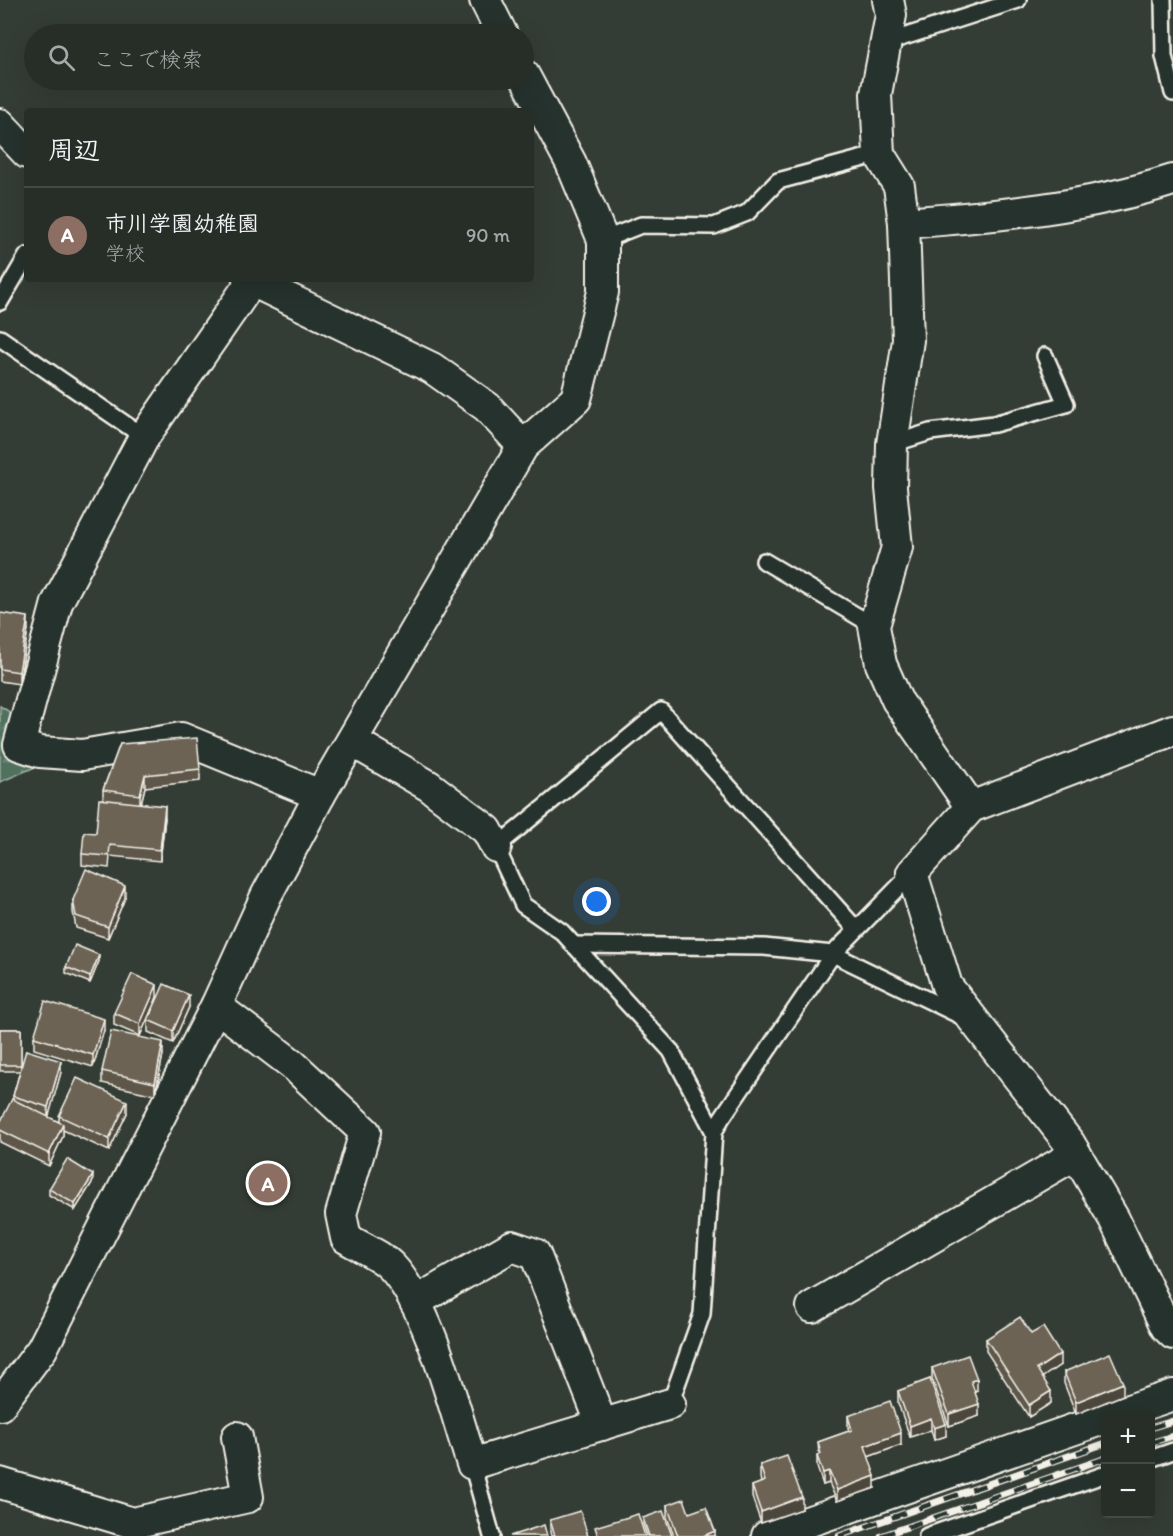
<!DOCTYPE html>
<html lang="ja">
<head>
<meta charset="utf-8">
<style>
  body { margin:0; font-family:Itim,"Klee One",sans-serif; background:#2f3630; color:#f1f3f6 }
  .controls { position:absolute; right:18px; bottom:18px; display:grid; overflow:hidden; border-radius:6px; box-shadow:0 6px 24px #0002 }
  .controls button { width:54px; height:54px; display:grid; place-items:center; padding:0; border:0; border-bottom:2px solid #434a45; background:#272e28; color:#f1f3f6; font:30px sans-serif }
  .you { position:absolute; left:597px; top:902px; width:21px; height:21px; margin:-15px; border:4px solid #fff; border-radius:50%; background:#1a73e8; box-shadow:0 0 0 9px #1a73e833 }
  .badge { display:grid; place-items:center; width:39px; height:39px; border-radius:50%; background:#1a73e8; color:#fff; font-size:20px; font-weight:700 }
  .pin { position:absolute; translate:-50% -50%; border:3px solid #fff; box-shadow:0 2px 6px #0006 }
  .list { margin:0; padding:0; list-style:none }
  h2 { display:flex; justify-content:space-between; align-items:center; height:78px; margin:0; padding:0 24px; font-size:26px }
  h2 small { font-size:20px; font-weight:400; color:#a4a8a8 }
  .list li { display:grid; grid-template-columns:39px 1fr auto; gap:18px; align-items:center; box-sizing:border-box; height:96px; padding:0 24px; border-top:2px solid #434a45 }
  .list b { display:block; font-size:22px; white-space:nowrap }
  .list p { margin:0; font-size:20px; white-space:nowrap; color:#a4a8a8 }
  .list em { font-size:20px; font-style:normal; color:#a4a8a8 }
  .icon { flex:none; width:33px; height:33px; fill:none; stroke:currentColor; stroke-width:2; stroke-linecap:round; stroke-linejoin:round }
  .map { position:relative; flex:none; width:1173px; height:1536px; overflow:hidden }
  .search { position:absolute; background:#272e28; box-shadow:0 6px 24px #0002; left:24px; top:24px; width:510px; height:66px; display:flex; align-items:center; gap:15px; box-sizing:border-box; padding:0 21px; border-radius:33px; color:#a4a8a8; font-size:22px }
  .panel { position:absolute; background:#272e28; box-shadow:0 6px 24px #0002; left:24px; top:108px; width:510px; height:174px; border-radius:6px }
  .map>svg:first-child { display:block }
  .forest { fill:url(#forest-firs); stroke:#a2b1a2; stroke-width:1.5 }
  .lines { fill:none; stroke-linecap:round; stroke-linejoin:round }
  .lane-casing { stroke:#f4f1e8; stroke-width:20 }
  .street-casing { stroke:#f4f1e8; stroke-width:34 }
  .lane { stroke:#26332d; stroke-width:15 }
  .street { stroke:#26332d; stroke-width:30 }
  .rail-casing { stroke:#f4f1e8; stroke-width:7 }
  .rail { stroke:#26332d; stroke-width:4.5; stroke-dasharray:14; stroke-linecap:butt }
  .wall { fill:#5d5649; stroke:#f4f1e8; stroke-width:1.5 }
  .shaded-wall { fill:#4c463c; stroke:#f4f1e8; stroke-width:1.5 }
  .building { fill:#6c6455; stroke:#f4f1e8; stroke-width:1.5 }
</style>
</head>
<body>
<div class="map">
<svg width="1173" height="1536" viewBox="0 0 1173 1536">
  <defs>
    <pattern id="forest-firs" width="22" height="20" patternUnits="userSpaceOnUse" patternTransform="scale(1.5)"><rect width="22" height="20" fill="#4f715d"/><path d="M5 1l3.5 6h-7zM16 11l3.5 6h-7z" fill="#698674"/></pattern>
  </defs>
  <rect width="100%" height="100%" fill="#343d35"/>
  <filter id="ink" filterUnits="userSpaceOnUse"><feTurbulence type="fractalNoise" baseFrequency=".0167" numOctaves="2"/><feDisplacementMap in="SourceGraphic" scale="12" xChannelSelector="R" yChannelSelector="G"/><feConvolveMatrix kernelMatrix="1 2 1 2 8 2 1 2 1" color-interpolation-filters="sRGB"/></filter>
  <g filter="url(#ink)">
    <path class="forest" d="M0,706l13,8 34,48 -47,20z"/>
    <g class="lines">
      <defs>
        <g id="lane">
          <path d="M1163,0l1,56 9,37"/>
          <path d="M885,43l133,-43"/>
          <path d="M603,240l38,-15 73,1 33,-13 31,-32 101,-27"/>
          <path d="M0,302l27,-46"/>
          <path d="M0,338l144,99"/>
          <path d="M892,444l38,-12 64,-8 72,-20 -21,-48"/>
          <path d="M764,561l110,65"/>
          <path d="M573,945l191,2 69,7 130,63"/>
          <path d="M714,1132l-43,-81 -109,-119 -39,-27 -27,-58 165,-136 195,218"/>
          <path d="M670,1404l32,-90 12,-182 7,-13 112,-165 79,-81"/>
          <path d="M1150,1459l23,-8"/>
          <path d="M472,1464l20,72"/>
          <path d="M927,1536l179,-62"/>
        </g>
        <g id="street">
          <path d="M485,0l17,34"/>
          <path d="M888,0l3,15 -15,79 3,60 20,32 5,37 4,117 -16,104 -1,44 6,59 -23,79 7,38 16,36 74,107"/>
          <path d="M0,124l27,29"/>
          <path d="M904,223c91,-7 182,-15 269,-43"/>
          <path d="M248,279l184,89 55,39 36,39"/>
          <path d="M252,281l-108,156 -87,166 -38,142 21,7 42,3 99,-17 139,57"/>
          <path d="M1173,730l-202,77 -59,66 35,113 123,158 44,75 52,108 7,7"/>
          <path d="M352,741l77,45 58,44 9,17"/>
          <path d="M216,1006l76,58 73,68 -24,82 5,24c14,9 35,17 46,29 38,41 62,142 80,197l198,-60"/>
          <path d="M415,1302l97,-56 23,8 67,171"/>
          <path d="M812,1307l264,-153"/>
          <path d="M0,1405l42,-56 174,-343 50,-110 54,-101 203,-349 53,-47 27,-107v-52l-32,-77 -47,-88"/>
          <path d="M1117,1414l56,-19"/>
          <path d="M0,1483l133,40 115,-26 -11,-60"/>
          <path d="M767,1536l339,-118"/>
        </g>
      </defs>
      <use href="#lane" class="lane-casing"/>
      <use href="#street" class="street-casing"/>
      <use href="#lane" class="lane"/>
      <use href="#street" class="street"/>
      <defs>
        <g id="rail">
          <path d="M1150,1428l23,-7"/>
          <path d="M1150,1443l23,-7"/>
          <path d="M839,1536l267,-93"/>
          <path d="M881,1536l225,-78"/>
        </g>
      </defs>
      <use href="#rail" class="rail-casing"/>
      <use href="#rail" class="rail"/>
    </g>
    <g class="wall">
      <path d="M0,613l28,16 -9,55 -19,-3z"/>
      <path d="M120,744l80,25v12l-55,6 -4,16 24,15 -5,43 -50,-5 -1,12 -27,-3v-11l14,-21 7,-34v-9z"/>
      <path d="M125,898l-17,40 -32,-10 -3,-16v-12z"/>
      <path d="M99,961l-9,22 -24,-10v-6z"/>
      <path d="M157,997l-17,39 -26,-11v-12z"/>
      <path d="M189,1007l-16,36 -25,-11v-12z"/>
      <path d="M0,1029h21v38l40,5 -13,45 11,5v-6l68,-3 -18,38 -46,-21v6l-14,30 -49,-24v-19l13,-23v-4l7,-25h-20z"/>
      <path d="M104,1030l-11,37 -59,-18v-12z"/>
      <path d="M163,1054l-8,41 -53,-12v-12z"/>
      <path d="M93,1181l-18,29 -26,-15v-6z"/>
      <path d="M1031,1334l29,31 -18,12 9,26 -22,14 -43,-66v-12z"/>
      <path d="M932,1368l45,23 -2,1 4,24 -30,10 -17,-47z"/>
      <path d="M1064,1372l59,23 -47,19 -12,-31z"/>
      <path d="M930,1379l16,57 -12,4 -3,-10 -21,7 -12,-34v-12z"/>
      <path d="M848,1416l53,29 -33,12 7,31 -38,13 -8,-18 -6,2 -6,-18v-11l2,-1 -1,-13 31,-11 -1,-3z"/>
      <path d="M760,1465l42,44 -41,14 -9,-26v-11l9,-3 -1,-6z"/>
      <path d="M667,1505l22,8 26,23h-41l-7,-19z"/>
      <path d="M643,1518l29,18h-25l-4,-12z"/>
      <path d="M550,1520l38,16h-37l-1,-4z"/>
    </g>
    <g class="shaded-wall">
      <path d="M28,617v12l-9,55v-12z"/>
      <path d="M145,775v12l-5,20v-12z"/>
      <path d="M165,806v12l-5,43v-11z"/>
      <path d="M125,886v12l-17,40v-11z"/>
      <path d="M99,955v6l-9,22v-6z"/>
      <path d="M157,985v12l-17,39v-12z"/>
      <path d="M189,995v12l-16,36v-12z"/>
      <path d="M104,1019v11l-11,37v-12z"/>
      <path d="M163,1042v12l-8,41v-12z"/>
      <path d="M61,1061v11l-13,47v-12z"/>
      <path d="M127,1101v12l-18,38v-12z"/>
      <path d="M63,1124v12l-14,30v-12z"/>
      <path d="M93,1175v6l-18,29v-6z"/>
      <path d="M1060,1354v11l-23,16v-12z"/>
      <path d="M977,1379v12l-6,2v-12z"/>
      <path d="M1123,1383v12l-47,19v-12z"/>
      <path d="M1051,1391v12l-22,14v-12z"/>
      <path d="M979,1404v12l-30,10v-12z"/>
      <path d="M931,1418v12l-21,7v-11z"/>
      <path d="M946,1424v12l-12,4v-12z"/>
      <path d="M901,1433v12l-36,13v-12z"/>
      <path d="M829,1471v12l-6,2v-12z"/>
      <path d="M875,1476v12l-38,13v-11z"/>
      <path d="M802,1497v12l-41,14v-11z"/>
      <path d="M715,1531v5h-12z"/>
    </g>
    <g class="building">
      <path d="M0,613l28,4 -9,55 -19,-3z"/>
      <path d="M197,738l3,31 -55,6 -5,20 -37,-5 17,-46z"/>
      <path d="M99,799l66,7 -5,44 -50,-5 -1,11 -27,-2 2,-22 12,1z"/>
      <path d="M86,869l39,17 -17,41 -32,-11 -3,-16z"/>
      <path d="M75,945l24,10 -9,22 -24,-10z"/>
      <path d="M132,974l25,11 -17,39 -26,-11z"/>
      <path d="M164,984l25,11 -16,36 -25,-11z"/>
      <path d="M45,1001l59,18 -11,36 -59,-18z"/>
      <rect x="0" y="1029" width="21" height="36"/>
      <path d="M111,1031l52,11 -8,41 -53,-12z"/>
      <path d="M26,1050l35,11 -13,46 -35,-11z"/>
      <path d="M77,1078l50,23 -18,38 -50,-23z"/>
      <path d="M12,1099l51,25 -14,30 -49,-24v-7z"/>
      <path d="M67,1159l26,16 -18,29 -26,-15z"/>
      <path d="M1020,1317l11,17 12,-7 17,27 -23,15 14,22 -22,14 -43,-66z"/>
      <path d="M1110,1353l13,30 -47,19 -12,-30z"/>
      <path d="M968,1355l9,24 -6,2 8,23 -30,10 -17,-46z"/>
      <path d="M930,1379l16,45 -12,4 -3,-10 -21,8 -12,-35z"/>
      <path d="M890,1401l11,32 -36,13 10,30 -38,14 -8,-19 -6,2 -6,-17 4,-2 -3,-12 34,-12 -4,-14z"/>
      <path d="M787,1456l15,41 -41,15 -9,-26 13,-5 -5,-16z"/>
      <path d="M684,1499l5,14 17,-6 9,24 -12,5h-25l-11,-31z"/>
      <path d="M580,1511l8,25h-33l-5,-16z"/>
      <path d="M663,1511l9,25h-23l-6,-18z"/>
      <path d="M638,1514l7,22h-47l-3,-9z"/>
      <path d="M544,1525l3,11h-37z"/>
    </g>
  </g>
</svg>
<div class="controls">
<button>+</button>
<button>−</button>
</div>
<div class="you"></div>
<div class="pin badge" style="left:268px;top:1183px;background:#8d6e63">A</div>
<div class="search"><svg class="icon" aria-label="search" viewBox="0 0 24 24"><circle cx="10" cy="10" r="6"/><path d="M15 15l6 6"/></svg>ここで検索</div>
<section class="panel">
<h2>周辺<small></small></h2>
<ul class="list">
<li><span class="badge" style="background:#8d6e63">A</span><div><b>市川学園幼稚園</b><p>学校</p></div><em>90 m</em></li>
</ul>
</section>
</div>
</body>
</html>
